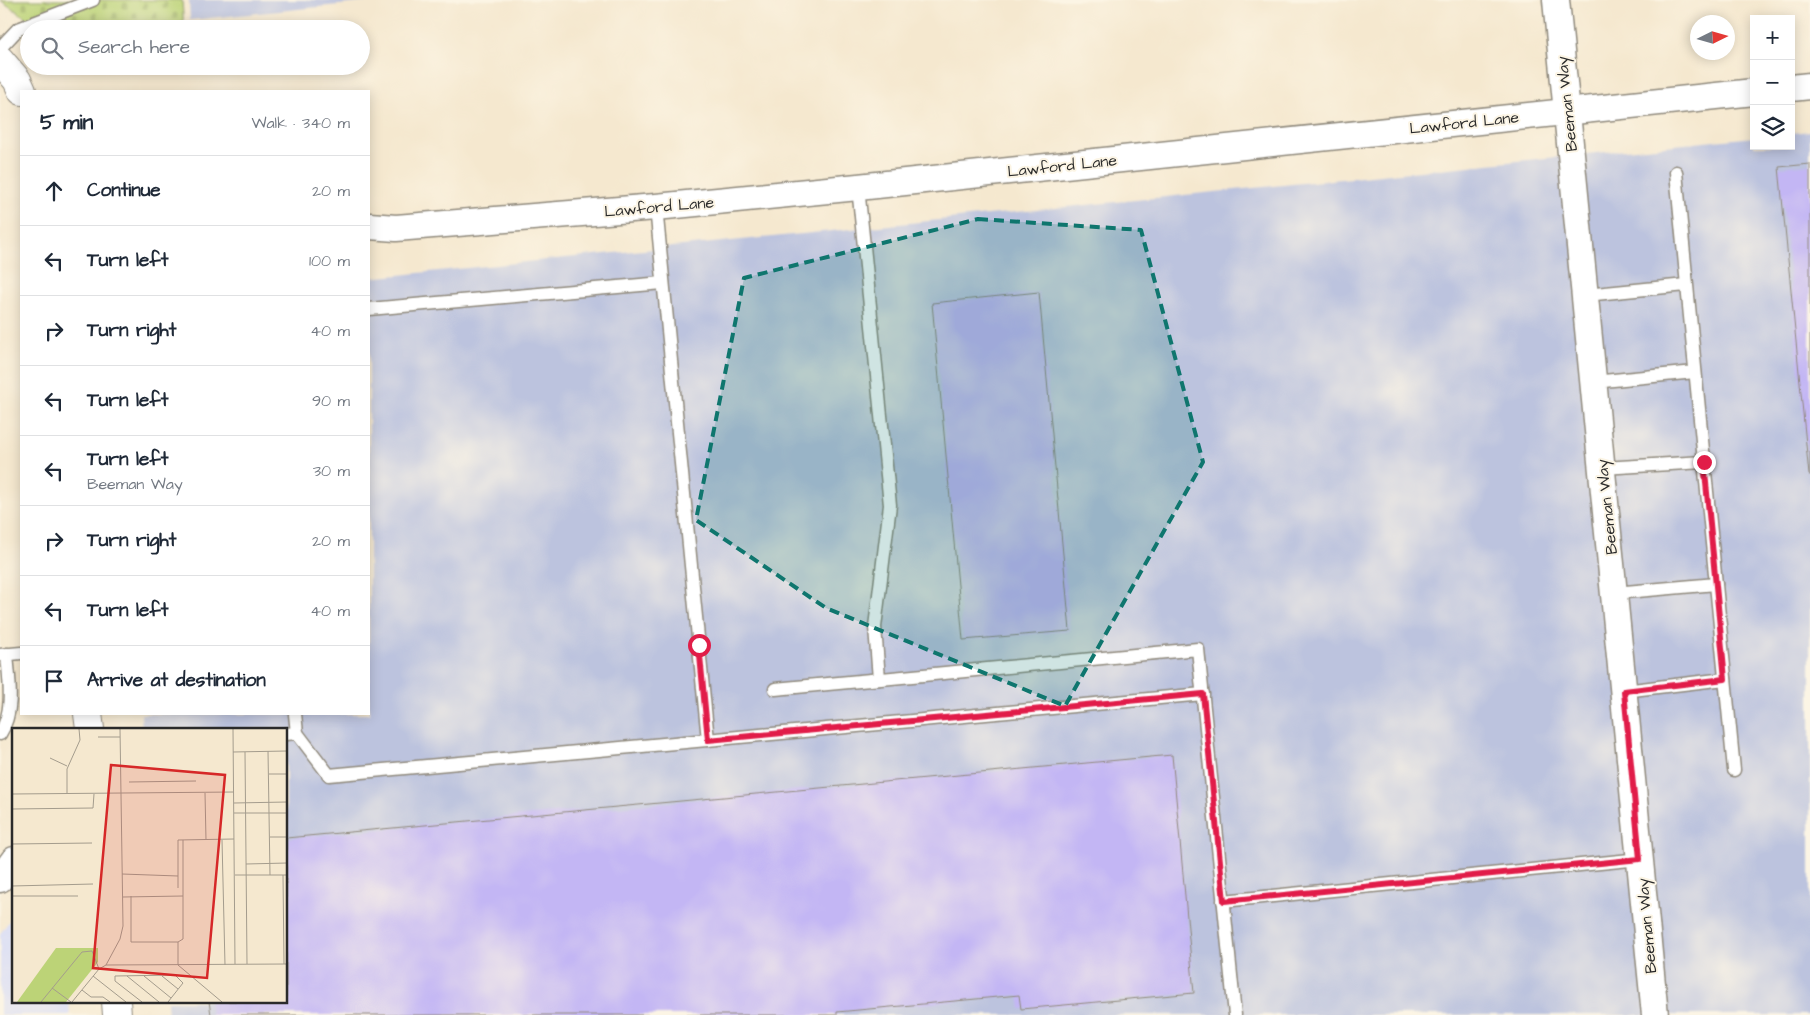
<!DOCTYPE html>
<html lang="en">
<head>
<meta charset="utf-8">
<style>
  body { margin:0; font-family:"Architects Daughter",sans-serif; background:#f2f2f3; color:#1f2937 }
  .controls { position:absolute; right:15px; top:15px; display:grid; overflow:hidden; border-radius:0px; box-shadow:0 2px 12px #0003 }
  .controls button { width:45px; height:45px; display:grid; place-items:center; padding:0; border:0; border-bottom:1px solid #e0e1e3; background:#fff; color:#1f2937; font:25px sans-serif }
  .compass { position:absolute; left:1690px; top:15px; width:45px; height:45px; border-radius:50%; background:#fff; box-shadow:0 2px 12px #0003; rotate:85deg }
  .stop { position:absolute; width:15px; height:15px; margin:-11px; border:4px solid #e11d48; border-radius:50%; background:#fff }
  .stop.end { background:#e11d48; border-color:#fff; box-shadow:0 1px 5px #0008 }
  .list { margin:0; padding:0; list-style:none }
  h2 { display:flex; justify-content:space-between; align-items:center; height:65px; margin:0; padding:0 20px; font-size:21px }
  h2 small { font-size:16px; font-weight:400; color:#747a83 }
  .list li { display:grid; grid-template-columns:32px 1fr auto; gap:15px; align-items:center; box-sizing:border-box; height:70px; padding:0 20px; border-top:1px solid #e0e1e3 }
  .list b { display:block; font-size:19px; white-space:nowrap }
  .list p { margin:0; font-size:16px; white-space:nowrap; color:#747a83 }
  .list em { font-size:16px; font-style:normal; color:#747a83 }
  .icon { flex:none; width:28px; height:28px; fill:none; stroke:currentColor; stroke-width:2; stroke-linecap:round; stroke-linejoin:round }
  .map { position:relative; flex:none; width:1810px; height:1015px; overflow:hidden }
  .search { position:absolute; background:#fff; box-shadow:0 2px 12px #0003; left:20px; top:20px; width:350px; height:55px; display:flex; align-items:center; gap:12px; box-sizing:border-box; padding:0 18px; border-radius:28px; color:#747a83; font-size:19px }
  .panel { position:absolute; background:#fff; box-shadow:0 2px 12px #0003; left:20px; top:90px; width:350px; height:625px; border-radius:0px }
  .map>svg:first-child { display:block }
  .built { fill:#d3d9f9 }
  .industrial { fill:#bcc3de }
  .cemetery { fill:url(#cemetery-stones); stroke:#747f51 }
  .building { fill:#c3b6f4 }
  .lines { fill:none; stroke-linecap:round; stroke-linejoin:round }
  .service-casing { stroke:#908a7d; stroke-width:15 }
  .minor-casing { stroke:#908a7d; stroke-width:29 }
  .tertiary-casing { stroke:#908a7d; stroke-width:30 }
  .service { stroke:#fff; stroke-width:12 }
  .minor { stroke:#fff; stroke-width:26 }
  .tertiary { stroke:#fff; stroke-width:28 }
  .route { stroke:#e11d48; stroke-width:6 }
  .marked { fill:#0f766e; fill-opacity:0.2; stroke:#0f766e; stroke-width:4; stroke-dasharray:10 6; stroke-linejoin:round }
  .labels { text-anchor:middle; stroke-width:4; stroke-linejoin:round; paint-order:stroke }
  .street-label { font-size:16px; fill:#2b2b2b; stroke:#fcf5e5 }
  .inset-road { fill:none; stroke:#a49c8d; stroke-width:1 }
  .view { fill:#d62828; fill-opacity:0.15; stroke:#d62828; stroke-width:2.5 }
  .inset-edge { fill:none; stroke:#2b2b2b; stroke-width:2.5 }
</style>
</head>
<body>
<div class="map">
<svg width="1810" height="1015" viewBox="0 0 1810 1015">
  <defs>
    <pattern id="cemetery-stones" width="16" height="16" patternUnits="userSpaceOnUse" patternTransform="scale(1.25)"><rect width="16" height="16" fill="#bcd377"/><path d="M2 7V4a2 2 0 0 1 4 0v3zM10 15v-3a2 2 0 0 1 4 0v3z" fill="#a2b567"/></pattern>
  </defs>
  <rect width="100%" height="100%" fill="#fcf5e5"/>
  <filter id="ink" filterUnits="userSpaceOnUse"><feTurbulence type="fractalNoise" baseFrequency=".02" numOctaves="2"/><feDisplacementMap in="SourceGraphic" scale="10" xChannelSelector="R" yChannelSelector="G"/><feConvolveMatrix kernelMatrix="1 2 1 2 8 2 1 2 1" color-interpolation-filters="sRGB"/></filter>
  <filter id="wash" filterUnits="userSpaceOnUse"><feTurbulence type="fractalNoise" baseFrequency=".0096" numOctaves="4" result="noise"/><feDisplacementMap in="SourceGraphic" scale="20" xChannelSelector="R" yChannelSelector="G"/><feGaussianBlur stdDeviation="1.12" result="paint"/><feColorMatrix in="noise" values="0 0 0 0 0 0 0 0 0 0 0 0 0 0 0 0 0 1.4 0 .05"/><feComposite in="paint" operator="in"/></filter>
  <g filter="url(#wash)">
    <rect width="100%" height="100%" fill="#f5e8cf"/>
    <path class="built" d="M14,914v87h55l1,14h-70v-81z"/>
    <g class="industrial">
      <path d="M189,0h199l-198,20z"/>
      <path d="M1810,131v884h-1642l-1,-14h119v-272h-144l-1,-15h228v-436l1385,-141v9h37v-13z"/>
    </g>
    <path class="cemetery" d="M0,0h182l2,29h-141z"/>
    <g id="blocks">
      <g class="building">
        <path d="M1810,164v311h-1l-30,-308z"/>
        <path d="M1039,292l31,339 -107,9 -31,-337z"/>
        <path d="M1172,755l22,238 -173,16 -2,-14 -182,17v3h-626l-2,-14h77v-163z"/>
      </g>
    </g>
  </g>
  <g filter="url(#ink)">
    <use href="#blocks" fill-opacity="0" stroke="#908a7d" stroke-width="1"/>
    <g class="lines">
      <defs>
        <g id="service">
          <path d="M0,48l18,-19 75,-29"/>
          <path d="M1676,172l58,598"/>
          <path d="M858,187l32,318 -15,122 4,52"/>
          <path d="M656,207l52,533"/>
          <path d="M1585,295l101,-10"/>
          <path d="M369,309l294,-26"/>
          <path d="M1593,382l102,-10"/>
          <path d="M1602,468l102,-6"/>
          <path d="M1614,593l102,-9"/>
          <path d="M0,655l21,-2"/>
          <path d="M775,689l423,-40 37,366"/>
          <path d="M1624,691l101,-12"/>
          <path d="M295,714l2,19"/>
          <path d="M0,734c15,-24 9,-53 7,-80"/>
          <path d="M286,734l11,-1 32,42 874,-81"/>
          <path d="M1223,901l417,-42"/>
        </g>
        <g id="minor">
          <path d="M1556,0l99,1015"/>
          <path d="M1791,88l19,-2"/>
          <path d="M369,226l27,2 260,-21 202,-20 896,-95"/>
          <path d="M0,879l14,-19"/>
        </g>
        <g id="tertiary">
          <path d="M0,60l17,20 5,11"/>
          <path d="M88,714l2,15"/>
          <path d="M116,1001l1,14"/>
        </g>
      </defs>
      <use href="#service" class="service-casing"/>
      <use href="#minor" class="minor-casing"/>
      <use href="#tertiary" class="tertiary-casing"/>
      <use href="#service" class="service"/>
      <use href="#minor" class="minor"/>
      <use href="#tertiary" class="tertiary"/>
    </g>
  </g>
  <g class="lines" filter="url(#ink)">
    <path class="route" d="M699,645l9,95 495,-46 21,207 416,-42 -16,-168 101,-12 -21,-217"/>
  </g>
  <path class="marked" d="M978,219l163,11 62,232 -138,244 -239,-98 -130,-88 48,-242z"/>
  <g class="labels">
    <g class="street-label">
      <text transform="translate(1566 104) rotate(-96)" y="6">Beeman Way</text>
      <text transform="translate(1464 122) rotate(-6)" y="6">Lawford Lane</text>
      <text transform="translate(1062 165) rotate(-6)" y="6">Lawford Lane</text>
      <text transform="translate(659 206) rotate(-5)" y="6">Lawford Lane</text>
      <text transform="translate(1606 507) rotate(-96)" y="6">Beeman Way</text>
      <text transform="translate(1646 926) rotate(-95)" y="6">Beeman Way</text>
    </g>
  </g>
  <g transform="translate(12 728)">
    <rect width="275" height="275" fill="#f5e8cf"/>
    <path d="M44,220h42v14l-32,40h-49z" fill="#bcd377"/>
    <path class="inset-road" d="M221,1l2,235M86,9h22M256,23l2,124M221,24l54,-1M233,24l2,212M38,30l17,8M257,46h18M117,54l67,-1M193,65l1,47M0,66l222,-2M55,66v-25l13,-29 -1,-11M222,75l53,-1M0,81l81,-1 1,-14M222,85h53M258,109h17M171,112v99l-5,3v23l44,37M210,112l3,125M0,116l80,-1M234,136l41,-1M110,146l56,2M223,147h52M271,147l1,89M0,158l81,-2M166,160v-48l56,-1M0,168h66M119,168v46h47M111,169l60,-1M94,237l14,-26 3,-13 -3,-197M81,248l33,26M115,248l32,26M132,248l27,22M150,248l16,13M40,260l19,14M70,262l9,7h12l7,5M29,274l41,-50 10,-1 7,18M60,274l27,-33 7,-4 181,-1M130,274l-27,-21v-5l60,-1 8,8 -15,19"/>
    <path class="view" d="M99,37l114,10 -18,203 -114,-10z"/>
    <rect width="275" height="275" class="inset-edge"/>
  </g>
</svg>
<div class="controls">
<button>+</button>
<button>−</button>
<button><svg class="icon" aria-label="layers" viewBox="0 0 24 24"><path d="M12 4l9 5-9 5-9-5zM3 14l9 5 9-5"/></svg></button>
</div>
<svg class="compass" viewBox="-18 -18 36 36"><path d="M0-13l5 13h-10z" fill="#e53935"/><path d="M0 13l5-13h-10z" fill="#747a83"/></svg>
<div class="stop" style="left:699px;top:645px"></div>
<div class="stop end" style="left:1704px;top:462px"></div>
<div class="search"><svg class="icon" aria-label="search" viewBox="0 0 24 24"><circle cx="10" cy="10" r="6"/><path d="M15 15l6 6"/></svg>Search here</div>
<section class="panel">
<h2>5 min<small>Walk · 340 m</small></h2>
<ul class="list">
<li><svg class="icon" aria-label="ahead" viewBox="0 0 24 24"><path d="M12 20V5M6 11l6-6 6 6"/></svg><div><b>Continue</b></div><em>20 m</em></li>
<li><svg class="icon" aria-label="left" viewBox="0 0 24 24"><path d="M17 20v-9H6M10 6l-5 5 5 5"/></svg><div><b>Turn left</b></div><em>100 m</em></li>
<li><svg class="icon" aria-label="right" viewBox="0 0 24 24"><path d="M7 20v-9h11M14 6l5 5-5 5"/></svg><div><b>Turn right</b></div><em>40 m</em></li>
<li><svg class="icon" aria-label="left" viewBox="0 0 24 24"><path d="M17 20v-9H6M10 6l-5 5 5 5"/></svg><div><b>Turn left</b></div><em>90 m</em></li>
<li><svg class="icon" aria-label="left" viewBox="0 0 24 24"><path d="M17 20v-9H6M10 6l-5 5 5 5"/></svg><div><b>Turn left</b><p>Beeman Way</p></div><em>30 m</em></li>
<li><svg class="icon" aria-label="right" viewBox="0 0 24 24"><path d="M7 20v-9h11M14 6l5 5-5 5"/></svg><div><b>Turn right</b></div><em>20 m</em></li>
<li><svg class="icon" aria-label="left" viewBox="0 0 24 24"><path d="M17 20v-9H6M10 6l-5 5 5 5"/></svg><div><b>Turn left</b></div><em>40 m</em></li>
<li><svg class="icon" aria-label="arrive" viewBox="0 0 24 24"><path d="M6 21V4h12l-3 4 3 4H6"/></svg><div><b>Arrive at destination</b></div></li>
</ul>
</section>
</div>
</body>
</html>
